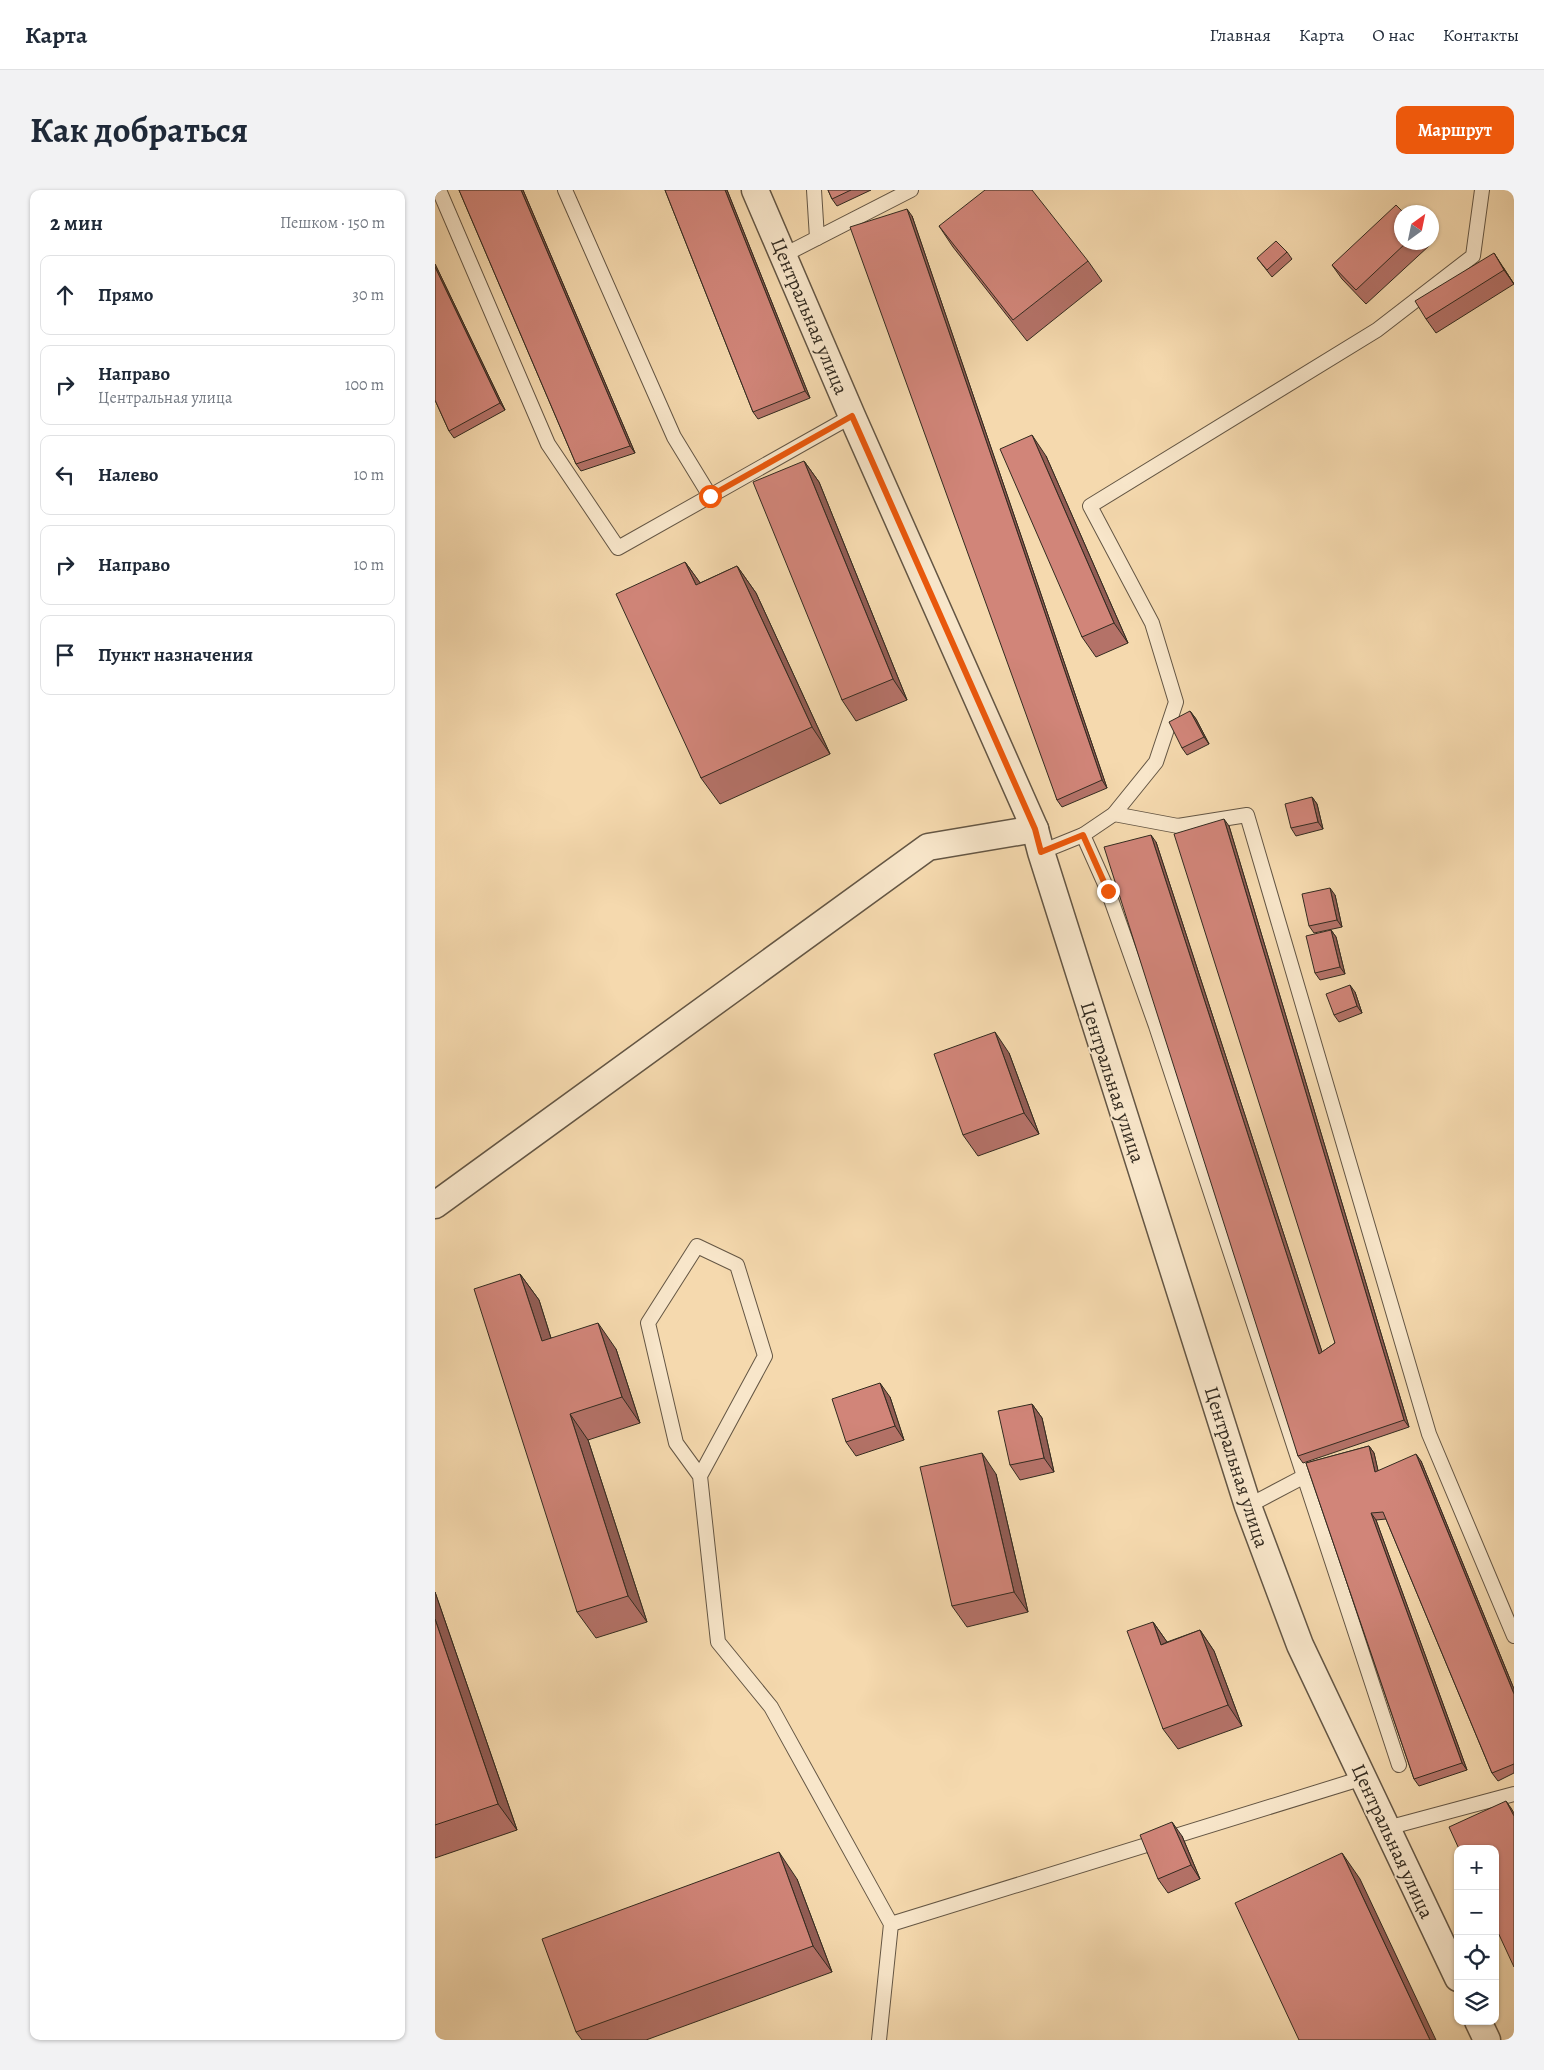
<!DOCTYPE html>
<html lang="ru">
<head>
<meta charset="utf-8">
<style>
  body { margin:0; font-family:Alegreya,serif; background:#f2f2f3; color:#1f2937 }
  .controls { position:absolute; right:15px; bottom:15px; display:grid; overflow:hidden; border-radius:10px; box-shadow:0 1px 4px #0004 }
  .controls button { width:45px; height:45px; display:grid; place-items:center; padding:0; border:0; border-bottom:1px solid #e0e1e3; background:#fff; color:#1f2937; font:25px sans-serif }
  .compass { position:absolute; left:959px; top:15px; width:45px; height:45px; border-radius:50%; background:#fff; box-shadow:0 1px 4px #0004; rotate:33deg }
  .stop { position:absolute; width:15px; height:15px; margin:-11px; border:4px solid #ea580c; border-radius:50%; background:#fff }
  .stop.end { background:#ea580c; border-color:#fff; box-shadow:0 1px 5px #0008 }
  .list { margin:0; padding:0; list-style:none }
  h2 { display:flex; justify-content:space-between; align-items:center; height:65px; margin:0; padding:0 20px; font-size:21px }
  h2 small { font-size:16px; font-weight:400; color:#747a83 }
  .list li { display:grid; grid-template-columns:32px 1fr auto; gap:15px; align-items:center; box-sizing:border-box; height:80px; margin:0 10px 10px; padding:0 10px; border:1px solid #e0e1e3; border-radius:10px }
  .list b { display:block; font-size:19px; white-space:nowrap }
  .list p { margin:0; font-size:16px; white-space:nowrap; color:#747a83 }
  .list em { font-size:16px; font-style:normal; color:#747a83 }
  .icon { flex:none; width:28px; height:28px; fill:none; stroke:currentColor; stroke-width:2; stroke-linecap:round; stroke-linejoin:round }
  .map { position:relative; flex:none; width:1079px; height:1850px; overflow:hidden; border-radius:10px }
  header { display:flex; align-items:center; gap:30px; box-sizing:border-box; height:70px; padding:0 25px; background:#fff; border-bottom:1px solid #e0e1e3 }
  header strong { font-size:24px }
  nav { display:flex; gap:28px; margin-inline-start:auto; font-size:18px }
  .intro { display:flex; align-items:center; justify-content:space-between; box-sizing:border-box; height:120px; padding:0 30px }
  h1 { margin:0; font-size:35px }
  .button { padding:12px 22px; border-radius:10px; background:#ea580c; color:#fff; font-size:18px; font-weight:700 }
  main { display:flex; gap:30px; padding:0 30px }
  aside { flex:1; background:#fff; border-radius:10px; box-shadow:0 1px 4px #0004 }
  .map>svg:first-child { display:block }
  .lines { fill:none; stroke-linecap:round; stroke-linejoin:round }
  .lane-casing { stroke:#645644; stroke-width:16 }
  .street-casing { stroke:#645644; stroke-width:29 }
  .lane { stroke:#f8e6ca; stroke-width:14 }
  .street { stroke:#f8e6ca; stroke-width:26 }
  .wall { fill:#b47268; stroke:#332b20 }
  .shaded-wall { fill:#925d55; stroke:#332b20 }
  .building { fill:#d18579; stroke:#332b20 }
  .route { stroke:#ea580c; stroke-width:6 }
  .labels { text-anchor:middle; stroke-width:4; stroke-linejoin:round; paint-order:stroke }
  .street-label { font-size:20px; fill:#332b20; stroke:#f8e6ca }
</style>
</head>
<body>
<header>
<strong>Карта</strong>
<nav><a>Главная</a><a>Карта</a><a>О нас</a><a>Контакты</a></nav>
</header>
<div class="intro"><h1>Как добраться</h1><a class="button">Маршрут</a></div>
<main>
<aside>
<h2>2 мин<small>Пешком · 150 m</small></h2>
<ul class="list">
<li><svg class="icon" aria-label="ahead" viewBox="0 0 24 24"><path d="M12 20V5M6 11l6-6 6 6"/></svg><div><b>Прямо</b></div><em>30 m</em></li>
<li><svg class="icon" aria-label="right" viewBox="0 0 24 24"><path d="M7 20v-9h11M14 6l5 5-5 5"/></svg><div><b>Направо</b><p>Центральная улица</p></div><em>100 m</em></li>
<li><svg class="icon" aria-label="left" viewBox="0 0 24 24"><path d="M17 20v-9H6M10 6l-5 5 5 5"/></svg><div><b>Налево</b></div><em>10 m</em></li>
<li><svg class="icon" aria-label="right" viewBox="0 0 24 24"><path d="M7 20v-9h11M14 6l5 5-5 5"/></svg><div><b>Направо</b></div><em>10 m</em></li>
<li><svg class="icon" aria-label="arrive" viewBox="0 0 24 24"><path d="M6 21V4h12l-3 4 3 4H6"/></svg><div><b>Пункт назначения</b></div></li>
</ul>
</aside>
<div class="map">
<svg width="1079" height="1850" viewBox="0 0 1079 1850">
  <rect width="100%" height="100%" fill="#f5d9ae"/>
  <filter id="stains"><feTurbulence type="fractalNoise" baseFrequency=".004" numOctaves="4"/><feColorMatrix values="0 0 0 0 .2 0 0 0 0 .09 0 0 0 0 .02 0 0 0 .5 -.17"/></filter>
  <radialGradient id="worn" r=".72"><stop offset=".6" stop-color="#630" stop-opacity="0"/><stop offset="1" stop-color="#630" stop-opacity=".3"/></radialGradient>
  <g class="lines">
    <defs>
      <g id="lane">
        <path d="M4,0l109,254 70,104 234,-132"/>
        <path d="M130,0l109,247 36,59"/>
        <path d="M379,0l3,48"/>
        <path d="M349,65l127,-65"/>
        <path d="M679,624l64,12 69,-11 182,619 85,202"/>
        <path d="M648,645l25,56 48,135 243,739"/>
        <path d="M606,662l42,-17 31,-21 42,-52 20,-60 -24,-79 -62,-117 287,-176 96,-74 9,-66"/>
        <path d="M265,1286l65,-120 -28,-91 -40,-19 -49,77 28,120 24,33 18,166 53,65 120,217 -12,116"/>
        <path d="M813,1316l55,-29"/>
        <path d="M952,1638l127,-34"/>
        <path d="M456,1734l472,-146"/>
      </g>
      <g id="street">
        <path d="M320,0l97,226 183,413 6,23 207,654 52,139 158,333"/>
        <path d="M0,1015l493,-358 107,-18"/>
        <path d="M1043,1831l9,19"/>
      </g>
    </defs>
    <use href="#lane" class="lane-casing"/>
    <use href="#street" class="street-casing"/>
    <use href="#lane" class="lane"/>
    <use href="#street" class="street"/>
  </g>
  <g class="wall">
    <path d="M24,0h64l112,263 -54,18 -5,-7z"/>
    <path d="M230,0h62l83,208 -52,21 -5,-7z"/>
    <path d="M393,0h43l-34,16 -5,-7z"/>
    <path d="M477,26l195,572 -45,19 -5,-7z"/>
    <path d="M504,36l149,35 14,20 -75,60 -74,-94z"/>
    <path d="M966,52h27l2,3 -64,59 -24,-25 -10,-14z"/>
    <path d="M852,62l5,7 -20,18 -15,-19z"/>
    <path d="M0,74l70,146 -51,28 -5,-7 -14,-31z"/>
    <path d="M1068,77l11,17 -78,49 -10,-14z"/>
    <path d="M611,266l82,187 -32,14 -14,-20z"/>
    <path d="M369,271l15,21 88,218 -51,21 -14,-21z"/>
    <path d="M250,372l15,21 37,-17 19,27 74,161 -110,50 -19,-26z"/>
    <path d="M755,521l6,8 13,25 -22,11 -5,-7z"/>
    <path d="M877,607l5,7 6,25 -27,7 -5,-8z"/>
    <path d="M794,636l180,601 -106,36 -5,-7 -142,-614 166,510 13,-9z"/>
    <path d="M900,705l7,32 -28,6 -5,-7z"/>
    <path d="M896,740l5,7 9,37 -25,6 -5,-7z"/>
    <path d="M920,802l7,21 -23,9 -5,-7z"/>
    <path d="M574,863l30,81 -61,22 -15,-21z"/>
    <path d="M85,1084l19,26 12,38 65,11 24,74 -52,17 59,182 -51,16 -19,-26z"/>
    <path d="M455,1207l14,43 -48,16 -10,-14z"/>
    <path d="M597,1214l10,14 12,54 -34,8 -10,-15z"/>
    <path d="M934,1256l5,7 4,18 43,-10 93,228v84l-16,8 -6,-8 -106,-254 -10,1 91,250 -48,16 -5,-7 -108,-316z"/>
    <path d="M561,1284l32,138 -61,15 -15,-21z"/>
    <path d="M0,1402l82,238 -82,28z"/>
    <path d="M718,1432l14,20 33,-12 14,21 28,75 -64,23 -15,-20z"/>
    <path d="M747,1646l18,43 -32,14 -10,-14z"/>
    <path d="M362,1689l35,93 -186,68h-64l-6,-8z"/>
  </g>
  <g class="shaded-wall">
    <path d="M86,0h2l112,263 -5,-7z"/>
    <path d="M290,0h2l83,208 -5,-7z"/>
    <path d="M472,19l5,7 195,572 -5,-8z"/>
    <path d="M1059,63l9,14 11,17 -10,-14z"/>
    <path d="M0,74l70,146 -5,-7 -65,-136z"/>
    <path d="M597,245l14,21 82,187 -14,-20z"/>
    <path d="M369,271l15,21 88,218 -14,-21z"/>
    <path d="M250,372l19,26 -8,-3z"/>
    <path d="M302,376l19,27 74,161 -18,-27z"/>
    <path d="M755,521l6,8 13,25 -5,-7z"/>
    <path d="M877,607l5,7 6,25 -5,-7z"/>
    <path d="M789,629l5,7 180,601 -5,-7z"/>
    <path d="M716,645l5,7 169,519 -6,-7z"/>
    <path d="M895,698l5,7 7,32 -5,-7z"/>
    <path d="M896,740l5,7 9,37 -5,-7z"/>
    <path d="M915,795l5,7 7,21 -5,-7z"/>
    <path d="M560,842l14,21 30,81 -15,-21z"/>
    <path d="M85,1084l19,26 21,67 -18,-26z"/>
    <path d="M163,1133l18,26 24,74 -18,-26z"/>
    <path d="M445,1193l10,14 14,43 -9,-14z"/>
    <path d="M597,1214l10,14 12,54 -10,-14z"/>
    <path d="M135,1224l18,26 59,182 -19,-26z"/>
    <path d="M934,1256l5,7 6,26 -5,-7z"/>
    <path d="M547,1263l14,21 32,138 -14,-20z"/>
    <path d="M981,1264l5,7 93,228v5z"/>
    <path d="M936,1323l5,7 91,250 -5,-7z"/>
    <path d="M0,1402l82,238 -19,-26 -63,-185z"/>
    <path d="M718,1432l14,20 -6,3z"/>
    <path d="M765,1440l14,21 28,75 -14,-21z"/>
    <path d="M1071,1611l5,7 3,5v4z"/>
    <path d="M737,1632l10,14 18,43 -9,-14z"/>
    <path d="M344,1662l18,27 35,93 -19,-26z"/>
    <path d="M907,1663l18,26 76,161h-6z"/>
  </g>
  <g class="building">
    <path d="M24,0h62l109,256 -54,18z"/>
    <path d="M230,0h60l80,201 -52,21z"/>
    <path d="M393,0h23l-19,9z"/>
    <path d="M550,0h47l56,71 -75,59 -74,-94z"/>
    <path d="M961,15l7,7h-2v30h6l-51,48 -24,-25z"/>
    <path d="M472,19l195,571 -45,20 -207,-573z"/>
    <path d="M841,51l11,11 -20,18 -10,-12z"/>
    <path d="M1059,63l10,17 -78,49 -11,-18z"/>
    <path d="M0,77l65,136 -51,28 -14,-31z"/>
    <path d="M597,245l82,188 -32,14 -82,-188z"/>
    <path d="M369,271l89,218 -51,21 -89,-218z"/>
    <path d="M250,372l11,23 41,-19 75,161 -111,51 -85,-184z"/>
    <path d="M755,521l14,26 -22,11 -13,-26z"/>
    <path d="M877,607l6,25 -27,6 -6,-24z"/>
    <path d="M789,629l180,601 -106,36 -194,-609 47,-12 168,519 16,-11 -161,-509z"/>
    <path d="M895,698l7,32 -28,6 -7,-32z"/>
    <path d="M896,740l9,37 -25,6 -9,-37z"/>
    <path d="M915,795l7,21 -23,9 -8,-21z"/>
    <path d="M560,842l29,81 -61,22 -29,-81z"/>
    <path d="M85,1084l22,67 56,-18 24,74 -52,17 58,182 -51,16 -103,-323z"/>
    <path d="M445,1193l15,43 -49,16 -14,-43z"/>
    <path d="M597,1214l12,54 -34,7 -12,-54z"/>
    <path d="M934,1256l6,26 41,-18 98,240v70l-22,9 -109,-261 -12,1 91,250 -48,16 -108,-316z"/>
    <path d="M547,1263l32,139 -62,14 -32,-139z"/>
    <path d="M0,1429l63,185 -63,21z"/>
    <path d="M718,1432l8,23 39,-15 28,75 -65,24 -36,-98z"/>
    <path d="M1071,1611l8,15v151l-19,-41v-77h-36l-10,-22z"/>
    <path d="M737,1632l19,43 -33,14 -18,-44z"/>
    <path d="M344,1662l34,94 -237,86 -34,-93z"/>
    <path d="M907,1663l88,187h-131l-64,-137z"/>
  </g>
  <g class="lines">
    <path class="route" d="M275,306l142,-80 183,413 6,23 42,-17 25,56"/>
  </g>
  <g class="labels">
    <g class="street-label">
      <text transform="translate(375 126) rotate(67)" y="7">Центральная улица</text>
      <text transform="translate(678 892) rotate(72)" y="7">Центральная улица</text>
      <text transform="translate(802 1277) rotate(72)" y="7">Центральная улица</text>
      <text transform="translate(958 1651) rotate(65)" y="7">Центральная улица</text>
    </g>
  </g>
  <rect width="100%" height="100%" filter="url(#stains)"/>
  <rect width="100%" height="100%" fill="url(#worn)"/>
</svg>
<div class="controls">
<button>+</button>
<button>−</button>
<button><svg class="icon" aria-label="locate" viewBox="0 0 24 24"><circle cx="12" cy="12" r="6"/><path d="M12 2v4M12 18v4M2 12h4M18 12h4"/></svg></button>
<button><svg class="icon" aria-label="layers" viewBox="0 0 24 24"><path d="M12 4l9 5-9 5-9-5zM3 14l9 5 9-5"/></svg></button>
</div>
<svg class="compass" viewBox="-18 -18 36 36"><path d="M0-13l5 13h-10z" fill="#e53935"/><path d="M0 13l5-13h-10z" fill="#747a83"/></svg>
<div class="stop" style="left:275px;top:306px"></div>
<div class="stop end" style="left:673px;top:701px"></div>
</div>
</main>
</body>
</html>
